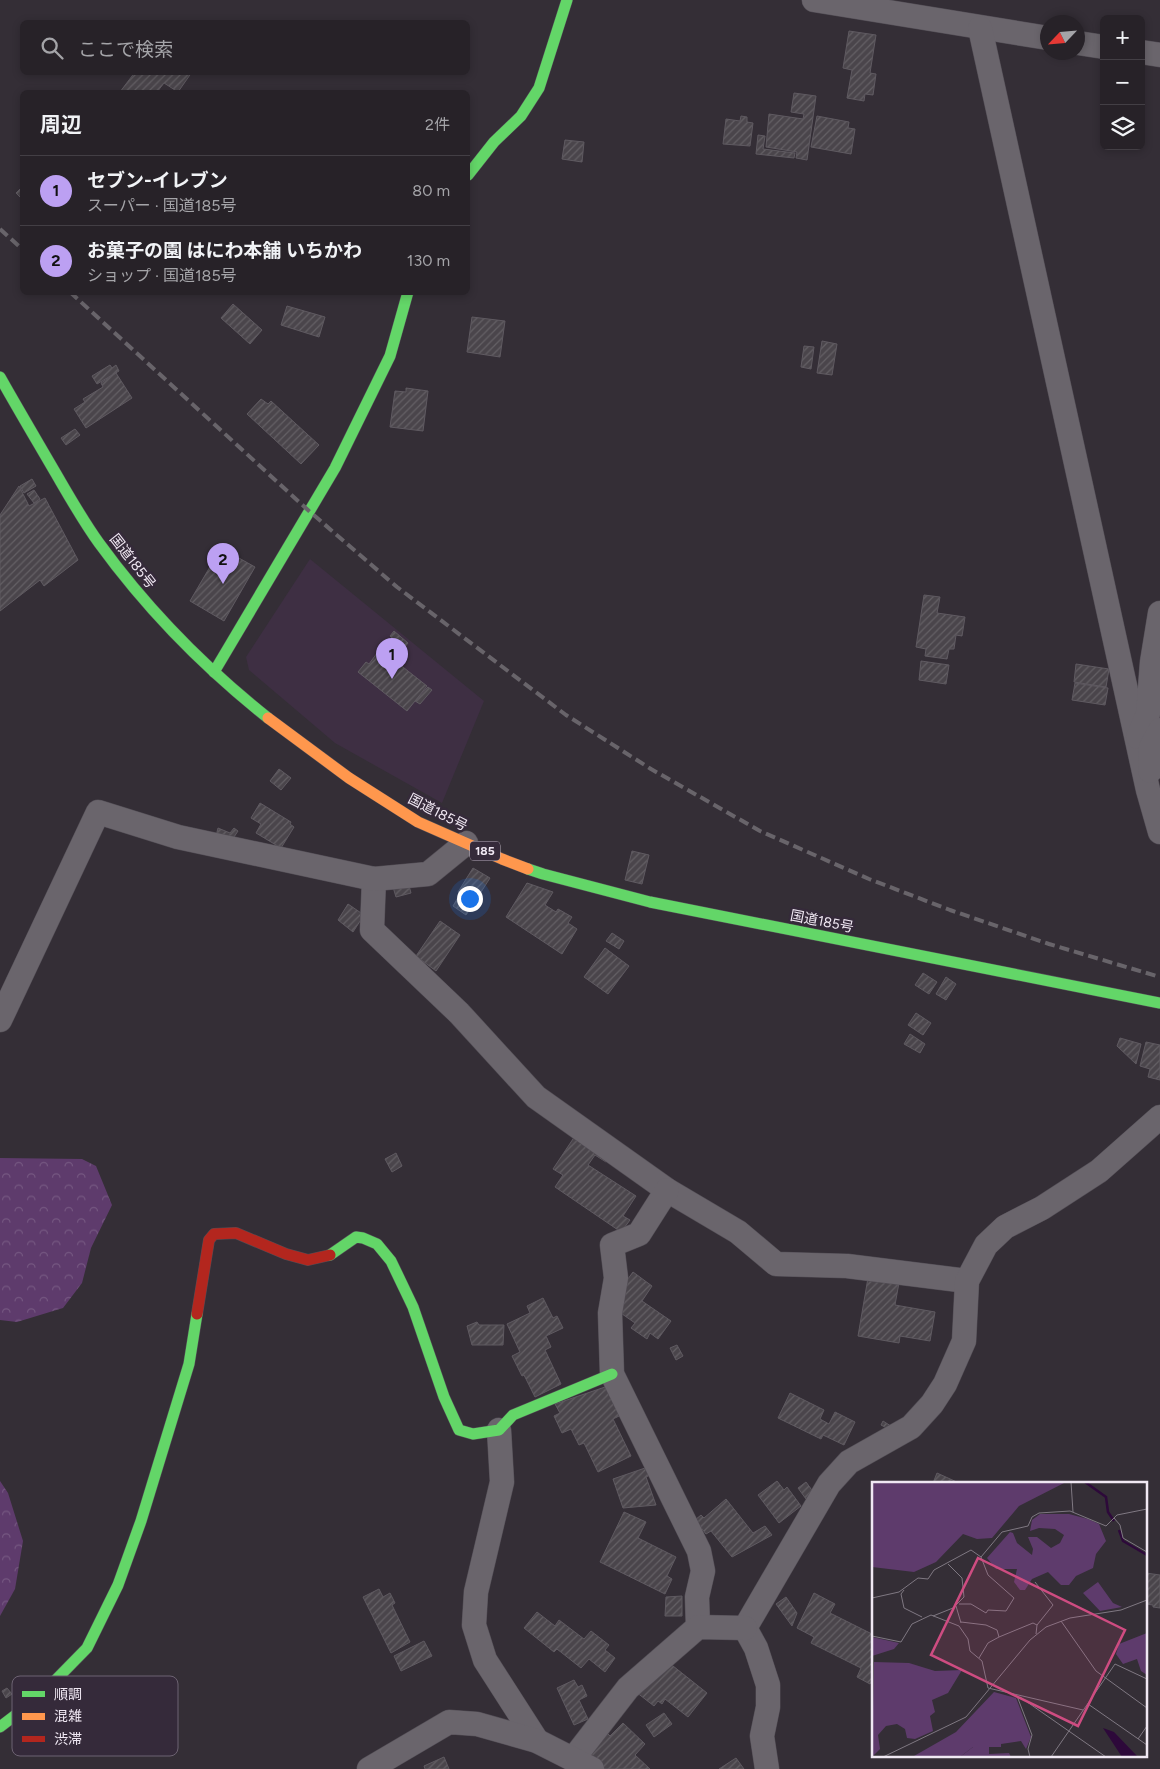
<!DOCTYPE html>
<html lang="ja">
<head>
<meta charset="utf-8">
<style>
  body { margin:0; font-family:Figtree,"Noto Sans JP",sans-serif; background:#332f34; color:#f1f3f6 }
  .controls { position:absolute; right:15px; top:15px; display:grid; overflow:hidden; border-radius:8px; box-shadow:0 2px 8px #0003 }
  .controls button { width:45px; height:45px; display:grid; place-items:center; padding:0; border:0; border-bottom:1px solid #433f45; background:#272228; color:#f1f3f6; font:25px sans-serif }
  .compass { position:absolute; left:1040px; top:15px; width:45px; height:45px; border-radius:50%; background:#272228; box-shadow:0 2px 8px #0003; rotate:244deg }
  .you { position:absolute; left:469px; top:898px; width:18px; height:18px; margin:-12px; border:4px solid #fff; border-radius:50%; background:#1a73e8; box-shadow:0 0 0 8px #1a73e833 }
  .badge { display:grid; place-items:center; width:32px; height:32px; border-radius:50%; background:#bca0f2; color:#111; font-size:16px; font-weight:700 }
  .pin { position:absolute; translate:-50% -41px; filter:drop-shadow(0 1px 2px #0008) }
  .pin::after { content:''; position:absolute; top:26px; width:18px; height:15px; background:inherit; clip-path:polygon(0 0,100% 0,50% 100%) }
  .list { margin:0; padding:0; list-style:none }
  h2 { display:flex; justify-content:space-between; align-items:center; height:65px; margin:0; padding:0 20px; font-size:21px }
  h2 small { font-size:16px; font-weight:400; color:#a4a4a8 }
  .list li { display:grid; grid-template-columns:32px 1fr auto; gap:15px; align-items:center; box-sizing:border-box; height:70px; padding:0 20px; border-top:1px solid #433f45 }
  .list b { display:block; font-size:19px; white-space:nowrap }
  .list p { margin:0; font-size:16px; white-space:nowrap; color:#a4a4a8 }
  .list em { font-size:16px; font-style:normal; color:#a4a4a8 }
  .icon { flex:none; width:28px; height:28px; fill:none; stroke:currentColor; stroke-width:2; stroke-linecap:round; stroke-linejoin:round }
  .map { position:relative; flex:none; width:1160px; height:1769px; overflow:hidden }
  .search { position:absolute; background:#272228; box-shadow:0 2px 8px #0003; left:20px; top:20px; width:450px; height:55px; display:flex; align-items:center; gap:12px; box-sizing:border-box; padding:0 18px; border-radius:8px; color:#a4a4a8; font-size:19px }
  .panel { position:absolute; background:#272228; box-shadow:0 2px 8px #0003; left:20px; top:90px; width:450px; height:205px; border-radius:8px }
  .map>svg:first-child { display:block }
  .built { fill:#3e2f43 }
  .forest { fill:url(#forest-crowns) }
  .building { fill:url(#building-hatch); stroke:#5f5a61 }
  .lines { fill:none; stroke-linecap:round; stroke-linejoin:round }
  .street-casing { stroke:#524d55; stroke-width:25 }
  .fast-casing { stroke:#524d55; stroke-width:12 }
  .slow-casing { stroke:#524d55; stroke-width:12 }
  .jam-casing { stroke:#524d55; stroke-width:12 }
  .street { stroke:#6a656c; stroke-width:24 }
  .fast { stroke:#63d668; stroke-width:11 }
  .slow { stroke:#ff974d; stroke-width:11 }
  .jam { stroke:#b3261e; stroke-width:11 }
  .rail { stroke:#68646a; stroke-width:4; stroke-dasharray:10 5; stroke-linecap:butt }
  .labels { text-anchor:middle; stroke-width:5; stroke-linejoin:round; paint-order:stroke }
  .shield { fill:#352a3a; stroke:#b8afbc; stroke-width:1 }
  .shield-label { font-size:12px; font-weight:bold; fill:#f0e8f3 }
  .street-label { font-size:14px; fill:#f0e8f3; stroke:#352a3a }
  .inset-river { fill:none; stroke:#2d093a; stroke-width:2.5 }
  .inset-road { fill:none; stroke:#7f7882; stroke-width:1 }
  .view { fill:#ce4c81; fill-opacity:0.15; stroke:#ce4c81; stroke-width:2.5 }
  .inset-edge { fill:none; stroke:#f0e8f3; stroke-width:2.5 }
  .key { fill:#352a3a; stroke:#6d6372; stroke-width:1 }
  .key-label { font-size:14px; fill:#f0e8f3 }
</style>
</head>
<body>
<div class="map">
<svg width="1160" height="1769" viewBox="0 0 1160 1769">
  <defs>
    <pattern id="forest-crowns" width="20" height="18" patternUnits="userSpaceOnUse" patternTransform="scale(1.25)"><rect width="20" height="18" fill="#5e3b6c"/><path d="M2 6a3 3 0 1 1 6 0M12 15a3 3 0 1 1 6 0" fill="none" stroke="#755781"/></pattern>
    <pattern id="building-hatch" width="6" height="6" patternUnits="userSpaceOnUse" patternTransform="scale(1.25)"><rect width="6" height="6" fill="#4a454b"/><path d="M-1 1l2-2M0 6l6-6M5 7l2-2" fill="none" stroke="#646065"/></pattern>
  </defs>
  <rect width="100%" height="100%" fill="#342e36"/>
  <path class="built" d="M310,559l174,142 -42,102 -107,-60 -86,-73 -3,-13z"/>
  <g class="forest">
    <path d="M0,1158l82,1 14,7 16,39 -21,43 -9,35 -19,25 -46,14 -17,-2z"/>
    <path d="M0,1481l8,12 15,48 -8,48 -15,27z"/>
  </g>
  <g class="building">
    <path d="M849,31l27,4 -6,38 6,1 -3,21 -8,-1 -1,7 -17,-3 5,-28 -9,-2z"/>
    <path d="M135,72h57l-14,20 -14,-9 -7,9h-37z"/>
    <path d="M794,93l22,3 -9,64 -11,-2 1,-6 -31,-5 3,-33 34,5 1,-5 -13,-2z"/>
    <path d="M741,116l6,1v5l6,1 -3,23 -27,-2 3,-25 14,2z"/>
    <path d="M817,116l32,6 -1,6 7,1 -4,25 -40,-7z"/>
    <path d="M758,135l7,1 -2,13 32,4 -1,5 -38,-4z"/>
    <path d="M565,140l19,2 -2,20 -20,-3z"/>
    <path d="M22,187v12l-6,-6z"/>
    <path d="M233,304l29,26 -12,14 -29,-26z"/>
    <path d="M287,306l38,11 -6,20 -38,-12z"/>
    <path d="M472,317l33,4 -5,36 -33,-5z"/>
    <path d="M822,341l15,3 -5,31 -15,-2z"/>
    <path d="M804,346l10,1 -3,22 -10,-2z"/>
    <path d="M110,365l2,3 4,-3 3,6 -22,13 -5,-8z"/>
    <path d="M116,373l16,25 -46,30 -12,-19 11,-7 -2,-3 20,-12 -2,-4z"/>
    <path d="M406,388l22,3 -5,40 -33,-4 5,-36 11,1z"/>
    <path d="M261,399l7,5 3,-3 48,44 -18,19 -54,-50z"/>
    <path d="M75,429l5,6 -14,10 -5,-7z"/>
    <path d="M32,479l4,7 -12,7 -4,-7z"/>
    <path d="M19,486l10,20 16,-8 33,62 -34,26 -4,-6 -40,31v-96z"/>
    <path d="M34,490l6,9 -6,4 -7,-9z"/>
    <path d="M221,548l34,19 -31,54 -34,-20z"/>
    <path d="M924,595l16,2 -3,16 28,4 -3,19 -6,-1 -2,14h-5l-2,10 -22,-3 1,-7 -10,-2z"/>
    <path d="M394,631l14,12 -4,5 -14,-12z"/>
    <path d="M380,649l47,37 -20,25 -49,-39 8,-10 3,2z"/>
    <path d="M921,661l28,4 -3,19 -27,-4z"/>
    <path d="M1076,664l33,5 -3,18 -32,-5z"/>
    <path d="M1075,683l33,5 -3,17 -33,-5z"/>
    <path d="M428,687l4,3 -12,14 -5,-3z"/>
    <path d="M279,769l12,9 -10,12 -11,-9z"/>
    <path d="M260,803l31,19 -1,2 4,3 -13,21 -25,-15 5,-9 -10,-6z"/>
    <path d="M218,828l12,5 4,-5 4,3 -6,9 -16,-4z"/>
    <path d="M632,851l17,4 -7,29 -17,-4z"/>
    <path d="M473,868l17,10 -16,25 -16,-11z"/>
    <path d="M408,882l3,11 -15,4 -3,-10z"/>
    <path d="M527,883l26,9 -8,13 11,7 2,-3 14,8 -4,6 9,6 -15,25 -56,-37z"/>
    <path d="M460,894l14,9 -8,12 -13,-9z"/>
    <path d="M348,904l16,11 -11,17 -15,-12z"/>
    <path d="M440,921l20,14 -24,36 -20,-15z"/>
    <path d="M612,933l12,8 -5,8 -13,-8z"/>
    <path d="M605,948l24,18 -21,28 -24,-17z"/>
    <path d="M923,973l14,9 -8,12 -14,-9z"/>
    <path d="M946,977l10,7 -10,16 -10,-6z"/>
    <path d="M916,1013l15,10 -8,12 -15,-10z"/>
    <path d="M910,1034l15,10 -5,9 -16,-9z"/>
    <path d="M1120,1038l21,6 -5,20 -19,-18z"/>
    <path d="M1146,1042l14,3v35l-12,-3 2,-8 -10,-3z"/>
    <path d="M579,1130l34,23 -7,9 -11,-7 -7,10 48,31 -13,20 7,4 -9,12 -66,-45 8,-12 -10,-6z"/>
    <path d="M396,1153l6,13 -10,6 -7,-13z"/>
    <path d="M633,1272l19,14 -10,15 29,20 -13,18 -8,-6 -3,6 -16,-11 4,-5 -20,-14 4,-18z"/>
    <path d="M869,1272l31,5 -5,28 40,7 -5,29 -30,-5 -1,7 -41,-7z"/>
    <path d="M543,1298l10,20 4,-2 6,12 -17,8 5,11 -6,3 16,34 -26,13 -11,-22 -2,1 -10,-20 8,-4 -13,-28 23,-11 -3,-7z"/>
    <path d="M477,1322l2,3h25l-1,20h-31l-5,-19z"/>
    <path d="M677,1345l6,11 -7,4 -6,-12z"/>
    <path d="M611,1385l14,28 -12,6 18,37 -33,16 -14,-29 -5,2 -8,-16 -9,4 -8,-17 6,-3 -5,-9z"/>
    <path d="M790,1393l34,17 -4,9 9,5 6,-12 20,10 -11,23 -21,-10 -2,4 -43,-21z"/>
    <path d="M883,1421l11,7 -2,3 -11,-6z"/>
    <path d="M648,1467l4,7 -6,3 10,28 -33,3 -10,-29z"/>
    <path d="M937,1473l22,10h-26z"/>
    <path d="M777,1481l7,9 3,-3 14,19 -22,17 -21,-28z"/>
    <path d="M806,1482l8,11 -8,6 -8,-11z"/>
    <path d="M726,1499l27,34 12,-7 7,9 -40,22 -21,-26 -5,3 -11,-14 6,-5 3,3z"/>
    <path d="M624,1512l22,10 -8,16 38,19 -9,19 5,3 -7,15 -65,-32z"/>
    <path d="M1146,1573l14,2v33l-7,-1v-2l-7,-1z"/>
    <path d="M379,1589l4,8 7,-4 5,10 -3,2 18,37 -19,11 -28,-56z"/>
    <path d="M814,1593l21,11 -5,9 44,22v41l-4,8 -13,-7 4,-9 -50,-25 3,-6 -17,-9z"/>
    <path d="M682,1596v20h-17l1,-19z"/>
    <path d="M786,1597l11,16 -5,13 -16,-22z"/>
    <path d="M537,1612l18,14 4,-6 25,19 7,-8 18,14 -4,5 10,8 -10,14 -16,-13 -8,9 -24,-19 -3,3 -30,-24z"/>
    <path d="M424,1641l8,15 -31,15 -7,-15z"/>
    <path d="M668,1662l39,31 -19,24 -23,-18 -3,5 -4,-3 -4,5 -18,-14 9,-12 6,4z"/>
    <path d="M574,1680l4,7 4,-2 5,11 -8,4 9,19 -14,6 -17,-37z"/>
    <path d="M7,1688l5,6 -6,4 -4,-7z"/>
    <path d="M664,1713l8,11 -18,13 -8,-12z"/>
    <path d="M623,1723l22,21 -10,11 15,14h-45l-17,-16 19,-20 3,3z"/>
    <path d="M444,1757l5,12h-24l-1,-3z"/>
    <path d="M736,1758l8,11h-25z"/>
  </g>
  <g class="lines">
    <defs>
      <g id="street">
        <path d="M814,0l234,38"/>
        <path d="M980,28l168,762 12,42"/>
        <path d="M1078,43l26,4"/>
        <path d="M1141,52l19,3"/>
        <path d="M1138,737l10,-23 4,-52 8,-49"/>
        <path d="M1150,771l1,-24 9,-17"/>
        <path d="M374,879l-2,51 87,83 77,84 131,93 71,42 38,32 71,2 120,15"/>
        <path d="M0,1020l98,-208 80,25 196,42 54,-5 38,-31"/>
        <path d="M667,1190l-28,44 -27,11 4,33 -6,35 2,61 87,177 4,20 -6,26 1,30"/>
        <path d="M499,1430l3,52 -26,110 -2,33 11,35 52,81"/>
        <path d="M745,1628l84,-144 20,-22 62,-35 21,-23 13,-20 19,-43 3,-60 19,-36 19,-18 37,-19 57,-37 61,-54"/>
        <path d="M745,1628l11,20 12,37v22l-6,29 5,33"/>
        <path d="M573,1759l55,-71 70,-61 47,1"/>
        <path d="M369,1769l80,-47 28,2 60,17 55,28"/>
      </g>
      <g id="fast">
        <path d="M468,175l26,-33 27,-26 18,-28 28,-88"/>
        <path d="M0,377c18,32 37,64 55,95 14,24 28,49 44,71 48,66 106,125 169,175"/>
        <path d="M214,672l121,-204 55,-112 18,-64"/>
        <path d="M528,869l15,5 107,28 510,101"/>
        <path d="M330,1255l26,-18 7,1 14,6 14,17 22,46 31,90 15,33 14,4 26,-4 14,-15 99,-41"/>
        <path d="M0,1727l39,-30 48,-49 31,-63 23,-64 48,-157 8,-50"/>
      </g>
      <path id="slow" d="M268,718l81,60 69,44 84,37 26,10"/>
      <path id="jam" d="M197,1314l12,-74 5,-6 22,-1 50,21 22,6 22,-5"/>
    </defs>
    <use href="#street" class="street-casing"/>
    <use href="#fast" class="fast-casing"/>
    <use href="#slow" class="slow-casing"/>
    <use href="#jam" class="jam-casing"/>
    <use href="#street" class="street"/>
    <use href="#fast" class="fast"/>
    <use href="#slow" class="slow"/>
    <use href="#jam" class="jam"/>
    <g class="rail">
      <path d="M0,229l22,20"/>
      <path d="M70,292l239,219 88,76 169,128 85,54 109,62 109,48 81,31 99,34 111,33"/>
    </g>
  </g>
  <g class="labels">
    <rect class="shield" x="470" y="841.5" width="30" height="19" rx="4"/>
    <g class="shield-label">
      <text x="485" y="855">185</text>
    </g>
    <g class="street-label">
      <text transform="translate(133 561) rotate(52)" y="5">国道185号</text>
      <text transform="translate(438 812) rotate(27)" y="5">国道185号</text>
      <text transform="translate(822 921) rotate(11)" y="5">国道185号</text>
    </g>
  </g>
  <g transform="translate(872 1482)">
    <rect width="275" height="275" fill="#342e36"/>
    <path d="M122,210l22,6 15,39 -5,12 -5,-8 -20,3v3h-28l-13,10 -46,-1 42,-24z" fill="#5e3b6c"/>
    <path d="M0,0h194l-47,24 -27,32 -15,1 -14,-5 -27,28 -22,10 -42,-5zM168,32h29l19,5 11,5 7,17 -10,13 -3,14 -17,8 -7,9h-8l-13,-13 -16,7 -7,11h-5l-6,-8 3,-13h-21l-9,-11 23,-26 3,1 4,10 15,12 1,-6 -5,-12h9l14,11 9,-5 4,-8 -9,-6 -16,-1 -9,3 2,-11zM226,100l15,21 9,4 -22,4 -17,-18zM275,151v42l-6,-4 -4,-12 -14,5 -7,-10 3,-10zM0,155l27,6 -5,6 -22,7zM2,180l35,1 26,8 27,-1 -14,23 -16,7 3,12 -5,4 3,15 -18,8 -8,-1 -2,-9 -8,-5 -11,2 -8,9 2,14 -8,8zM101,265h16v7l20,-1 2,4h-51z" fill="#5e3b6c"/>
    <path d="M231,246l11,4 24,25h-16z" fill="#2d093a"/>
    <path class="inset-river" d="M213,0l21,15 2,15 6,9M247,48l4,11 24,14"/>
    <path class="inset-road" d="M199,0l2,30M242,36l6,7 3,13 24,14M109,75l21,-25 26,-6 4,-9 7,-4 31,-2 36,15 11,-11 30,-6M163,100l18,23 -16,20 -1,9M32,108l-3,4 3,14 18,9M0,116l27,-6 19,-14 10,1 6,-9 37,-20 10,7 7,18 26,23 -8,13 -18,-1 -2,3M87,122h12l15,9M84,124l5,17M61,134l20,-8 11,-11 -2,-19 -14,-14M189,139l35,50 51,37M89,140l25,3 11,5 2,7M0,154l29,6 11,-18 19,-9 28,11 9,13 2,12 12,10 6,27 95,22M107,176l9,-15 11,-6 34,-14 4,2M145,214l15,39 -4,14 2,8M148,215l86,60M216,222l59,41M266,257l9,-13M11,275l83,-40 64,-77 16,-13 24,-9 51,-8 26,-10M179,275l64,-93 32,15"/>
    <path class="view" d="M106,76l147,72 -47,96 -147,-71z"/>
    <rect width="275" height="275" class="inset-edge"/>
  </g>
  <rect x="12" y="1676" width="166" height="80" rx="8" class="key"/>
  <rect x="22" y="1691" width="23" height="6" fill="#63d668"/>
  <rect x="22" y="1713" width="23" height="7" fill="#ff974d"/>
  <rect x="22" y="1736" width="23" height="6" fill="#b3261e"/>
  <g class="key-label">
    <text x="54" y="1699">順調</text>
    <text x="54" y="1721">混雑</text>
    <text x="54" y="1744">渋滞</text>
  </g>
</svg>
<div class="controls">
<button>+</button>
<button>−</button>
<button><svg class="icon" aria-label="layers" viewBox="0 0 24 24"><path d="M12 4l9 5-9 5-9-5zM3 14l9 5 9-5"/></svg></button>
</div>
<svg class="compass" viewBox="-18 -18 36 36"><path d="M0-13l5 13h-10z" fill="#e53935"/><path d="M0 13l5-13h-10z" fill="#a4a4a8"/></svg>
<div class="you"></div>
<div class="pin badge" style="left:392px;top:679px">1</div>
<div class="pin badge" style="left:223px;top:584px">2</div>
<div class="search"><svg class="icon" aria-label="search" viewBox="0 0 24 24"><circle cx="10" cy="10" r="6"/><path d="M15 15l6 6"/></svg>ここで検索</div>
<section class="panel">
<h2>周辺<small>2件</small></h2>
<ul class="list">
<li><span class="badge">1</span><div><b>セブン-イレブン</b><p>スーパー · 国道185号</p></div><em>80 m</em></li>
<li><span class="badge">2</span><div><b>お菓子の園 はにわ本舗 いちかわ</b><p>ショップ · 国道185号</p></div><em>130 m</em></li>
</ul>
</section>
</div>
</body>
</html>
